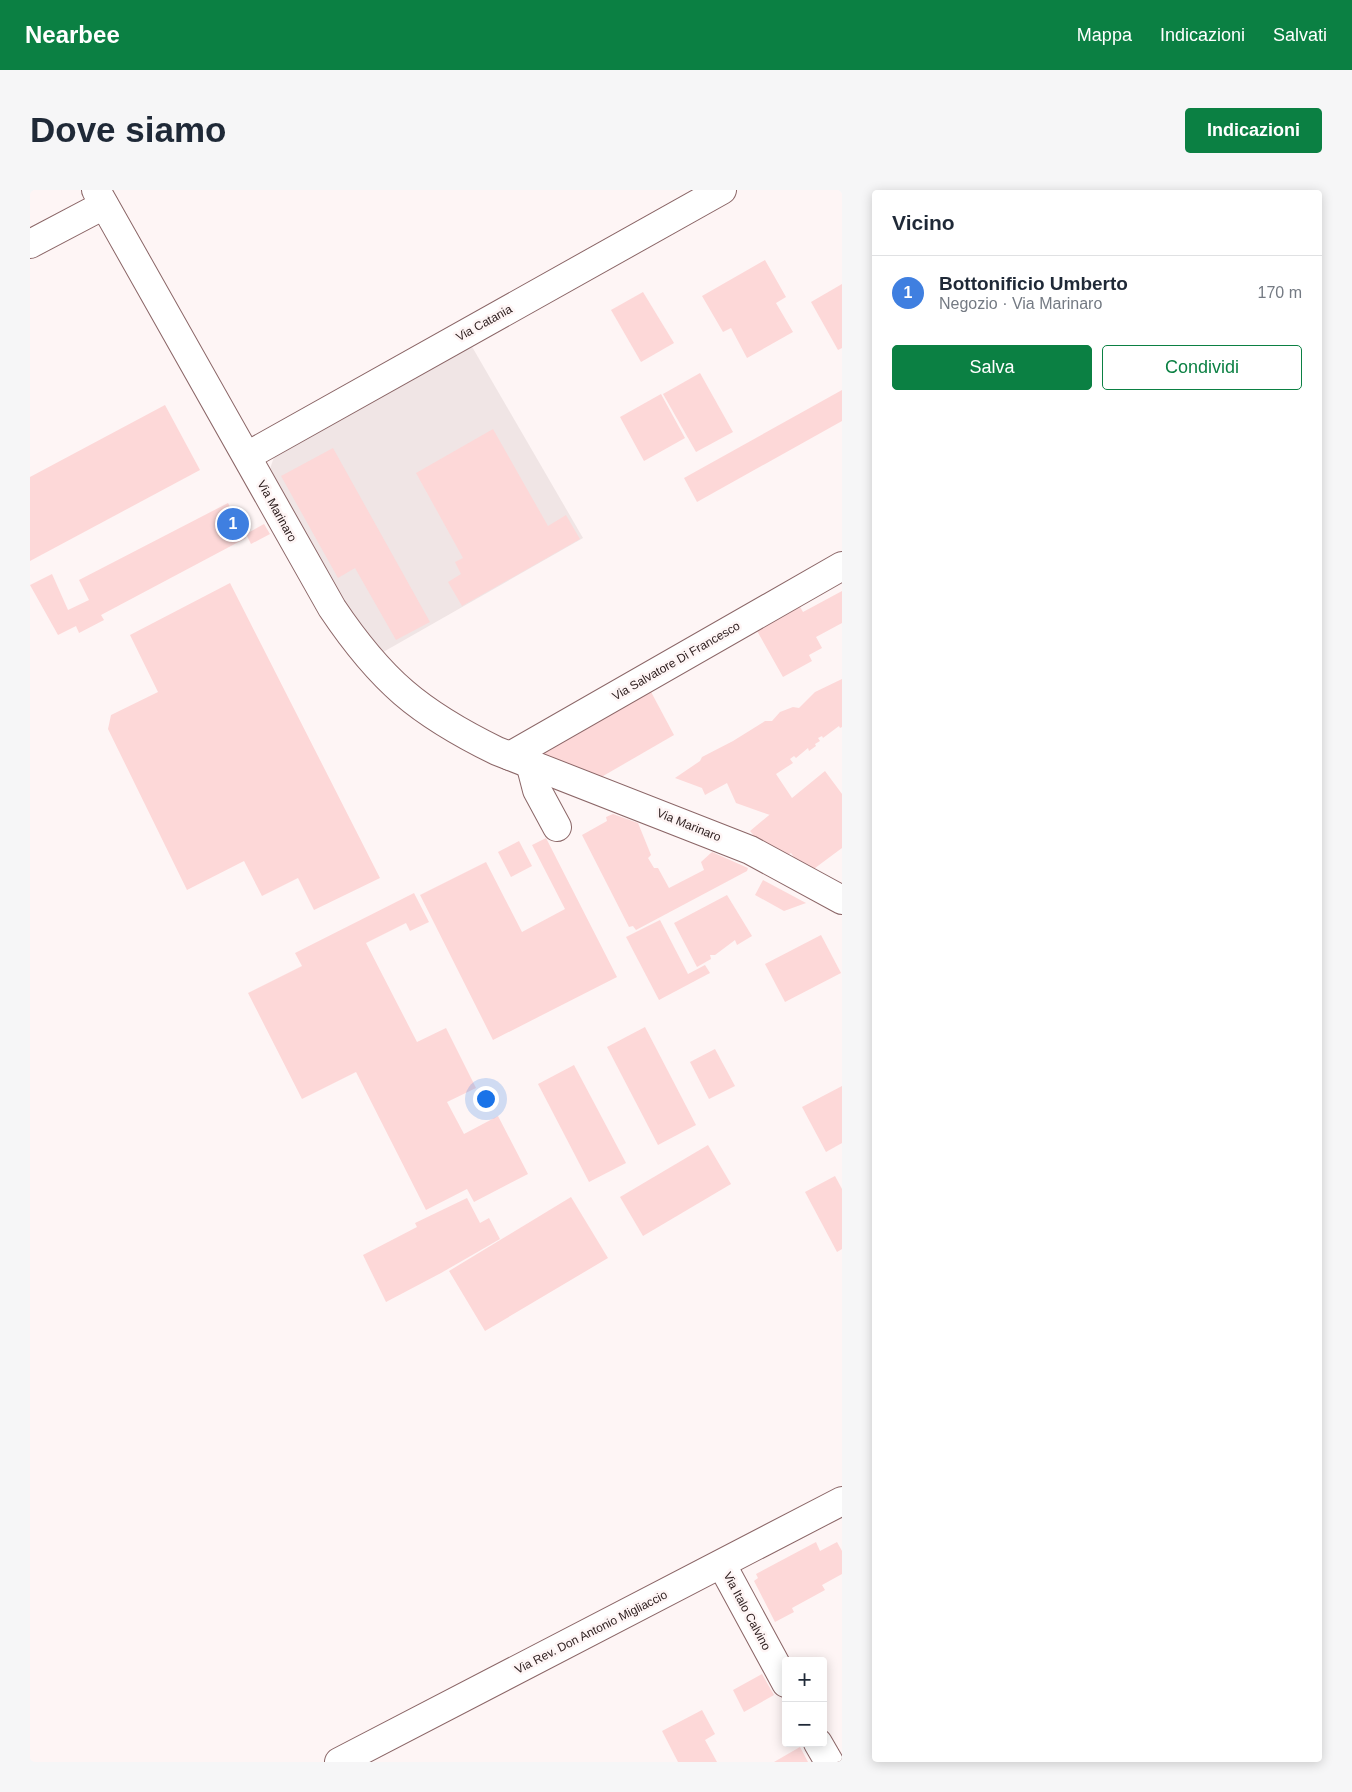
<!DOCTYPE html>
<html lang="it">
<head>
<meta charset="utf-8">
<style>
  body { margin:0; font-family:Helvetica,sans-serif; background:#f6f6f7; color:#1f2937 }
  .controls { position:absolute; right:15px; bottom:15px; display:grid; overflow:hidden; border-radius:5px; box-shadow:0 2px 12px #0003 }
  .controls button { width:45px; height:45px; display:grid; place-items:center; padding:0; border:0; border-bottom:1px solid #e0e1e3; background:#fff; color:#1f2937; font:25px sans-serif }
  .you { position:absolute; left:455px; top:908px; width:18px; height:18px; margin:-12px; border:4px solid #fff; border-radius:50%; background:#1a73e8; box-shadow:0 0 0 8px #1a73e833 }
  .badge { display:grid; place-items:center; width:32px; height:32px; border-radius:50%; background:#0b8043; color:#fff; font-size:16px; font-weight:700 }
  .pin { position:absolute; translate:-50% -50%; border:2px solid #fff; box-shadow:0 1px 5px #0006 }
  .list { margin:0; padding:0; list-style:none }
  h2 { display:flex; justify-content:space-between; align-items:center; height:65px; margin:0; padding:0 20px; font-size:21px }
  h2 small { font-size:16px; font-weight:400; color:#747a83 }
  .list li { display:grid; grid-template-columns:32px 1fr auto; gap:15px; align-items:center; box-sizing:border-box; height:75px; padding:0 20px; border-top:1px solid #e0e1e3 }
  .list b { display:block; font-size:19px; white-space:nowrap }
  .list p { margin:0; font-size:16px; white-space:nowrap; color:#747a83 }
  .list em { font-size:16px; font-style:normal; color:#747a83 }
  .actions { display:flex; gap:10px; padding:15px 20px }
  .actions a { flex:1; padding:11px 0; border:1px solid #0b8043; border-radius:5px; text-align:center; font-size:18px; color:#0b8043 }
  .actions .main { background:#0b8043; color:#fff }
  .map { position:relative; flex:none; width:812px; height:1572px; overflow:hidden; border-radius:5px }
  header { display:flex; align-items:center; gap:30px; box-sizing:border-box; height:70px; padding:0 25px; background:#0b8043; color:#fff }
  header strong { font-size:24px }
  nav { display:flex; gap:28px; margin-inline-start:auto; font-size:18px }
  .intro { display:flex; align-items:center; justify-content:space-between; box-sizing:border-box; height:120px; padding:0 30px }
  h1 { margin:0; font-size:35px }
  .button { padding:12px 22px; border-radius:5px; background:#0b8043; color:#fff; font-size:18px; font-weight:700 }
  main { display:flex; gap:30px; padding:0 30px }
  aside { flex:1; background:#fff; border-radius:5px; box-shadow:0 2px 12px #0003 }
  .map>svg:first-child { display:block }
  .built { fill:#f0e5e5 }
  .building { fill:#fdd8d8 }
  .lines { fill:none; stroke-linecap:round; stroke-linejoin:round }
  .minor-casing { stroke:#8b6667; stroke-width:30 }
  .minor { stroke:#fff; stroke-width:28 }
  .labels { text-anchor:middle; stroke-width:5; stroke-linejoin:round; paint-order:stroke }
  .street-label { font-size:12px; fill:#302121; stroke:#fef5f5 }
</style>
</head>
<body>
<header>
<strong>Nearbee</strong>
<nav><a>Mappa</a><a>Indicazioni</a><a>Salvati</a></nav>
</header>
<div class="intro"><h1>Dove siamo</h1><a class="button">Indicazioni</a></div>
<main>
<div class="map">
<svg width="812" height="1572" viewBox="0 0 812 1572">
  <rect width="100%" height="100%" fill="#fef5f5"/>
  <path class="built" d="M441,155l112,193 -205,117 -28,-38 -83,-139 7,-21z"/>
  <g class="building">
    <path d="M735,70l21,37 -10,6 17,29 -46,26 -16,-30 -8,4 -21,-36z"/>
    <path d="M812,94v64l-4,2 -27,-48z"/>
    <path d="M613,102l31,51 -33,19 -30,-52z"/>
    <path d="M670,183l33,59 -37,20 -33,-58z"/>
    <path d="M812,200v31l-145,81 -13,-24z"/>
    <path d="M631,204l24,44 -41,23 -24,-44z"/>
    <path d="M135,215l35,65 -170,91v-84z"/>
    <path d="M463,239l55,97 18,-11 14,24 -118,67 -14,-24 13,-8 -6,-12 8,-4 -47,-85z"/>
    <path d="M303,258l97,174 -34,18 -41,-72 -17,10 -57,-102z"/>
    <path d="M198,313l18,35 -145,77 3,5 -25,13 -3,-7 -18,9 -28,-50 22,-11 16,36 21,-10 -10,-20z"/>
    <path d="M234,334l6,10 -19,10 -5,-10z"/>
    <path d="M200,393l150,295 -66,32 -16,-32 -36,18 -18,-35 -57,29 -79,-161 3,-14 47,-23 -28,-57z"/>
    <path d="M812,401v32l-26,14 6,11 -13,7 3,6 -29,16 -27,-48 43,-24 4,7z"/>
    <path d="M812,489v48l-2,1 -1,-2 -16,12 -1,-2 -4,2 2,3 -5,3 1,2 -7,5 -1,-3 -12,10 -2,-2 -4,3 3,4 -17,11 16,24 33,-27 17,23v54l-31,23 -13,-8 -7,-10 -5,3 -12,-6 -2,-4 -11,-2 -11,-13 24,-20 -4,4 -34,-12 -9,-20 -22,12 -3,-7 -27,-10 25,-17 2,-4 31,-16 32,-20h7l8,-9 13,-5 6,1 16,-16z"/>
    <path d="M620,500l24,45 -83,48 -56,-26z"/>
    <path d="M583,624l25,9 13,32 -3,3 6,10h4l11,20 35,-18 -3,-8 11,-10 36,16 -1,3 -111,59 -3,-4 -4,1 -47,-92 25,-14 -1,-4z"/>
    <path d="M516,648l71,139 -124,63 -73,-145 66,-33 36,70 43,-23 -33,-64z"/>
    <path d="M489,651l13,25 -21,11 -13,-25z"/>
    <path d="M733,690l43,23 -22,8 -29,-16z"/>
    <path d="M384,703l15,29 -19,9 -4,-8 -40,20 51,99 29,-14 30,60 -29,14 17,32 34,-18 30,58 -54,28 -7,-13 -41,21 -70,-138 -54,27 -54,-106 54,-27 -7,-13z"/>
    <path d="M697,705l25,41 -15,9 -2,-5 -20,15h-5l1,4 -14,8 -23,-44z"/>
    <path d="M630,730l28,54 17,-9 5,8 -51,27 -33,-63z"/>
    <path d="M791,745l20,38 -56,29 -20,-38z"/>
    <path d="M615,837l51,98 -38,20 -51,-98z"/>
    <path d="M685,859l20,37 -26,13 -19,-37z"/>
    <path d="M544,875l52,98 -37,19 -51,-98z"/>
    <path d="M812,896v57l-16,9 -24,-45z"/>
    <path d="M678,955l23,39 -88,52 -23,-39z"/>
    <path d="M805,986l7,13v60l-5,3 -32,-60z"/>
    <path d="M541,1007l37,61 -123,73 -36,-60z"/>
    <path d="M437,1008l13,25 9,-5 11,21 -59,34 -55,29 -23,-47 54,-28 -2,-4z"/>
    <path d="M786,1352l4,9 17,-9 5,9v23l-20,11 3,5 -33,18 2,4 -19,10 -21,-41 4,-3 -2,-4z"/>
    <path d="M732,1484l12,21 -30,17 -11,-22z"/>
    <path d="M672,1520l13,24 -10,6 12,22h-39l-16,-31z"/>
    <path d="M770,1557l8,15h-34z"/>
  </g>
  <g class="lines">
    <defs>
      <g id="minor">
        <path d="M66,0l236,418c49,73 87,105 165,143l253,99 92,50"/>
        <path d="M0,54l74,-39"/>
        <path d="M217,266l475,-266"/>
        <path d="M480,566l332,-190"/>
        <path d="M500,573l7,27 20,37"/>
        <path d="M692,1375l64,118"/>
        <path d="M788,1553l11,19"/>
        <path d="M309,1572l503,-261"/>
      </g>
    </defs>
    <use href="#minor" class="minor-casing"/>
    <use href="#minor" class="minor"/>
  </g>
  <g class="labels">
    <g class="street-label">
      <text transform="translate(454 133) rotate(-29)" y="4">Via Catania</text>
      <text transform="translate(247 321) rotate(61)" y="4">Via Marinaro</text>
      <text transform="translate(646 471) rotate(-30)" y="4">Via Salvatore Di Francesco</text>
      <text transform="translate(659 635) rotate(22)" y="4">Via Marinaro</text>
      <text transform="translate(717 1421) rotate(62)" y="4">Via Italo Calvino</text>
      <text transform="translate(561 1442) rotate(-27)" y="4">Via Rev. Don Antonio Migliaccio</text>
    </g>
  </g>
</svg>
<div class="controls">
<button>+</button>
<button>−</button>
</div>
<div class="you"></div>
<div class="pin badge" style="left:203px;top:334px;background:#3f7fe0">1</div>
</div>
<aside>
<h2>Vicino<small></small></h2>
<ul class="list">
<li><span class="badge" style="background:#3f7fe0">1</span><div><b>Bottonificio Umberto</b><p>Negozio · Via Marinaro</p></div><em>170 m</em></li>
</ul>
<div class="actions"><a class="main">Salva</a><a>Condividi</a></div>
</aside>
</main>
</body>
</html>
